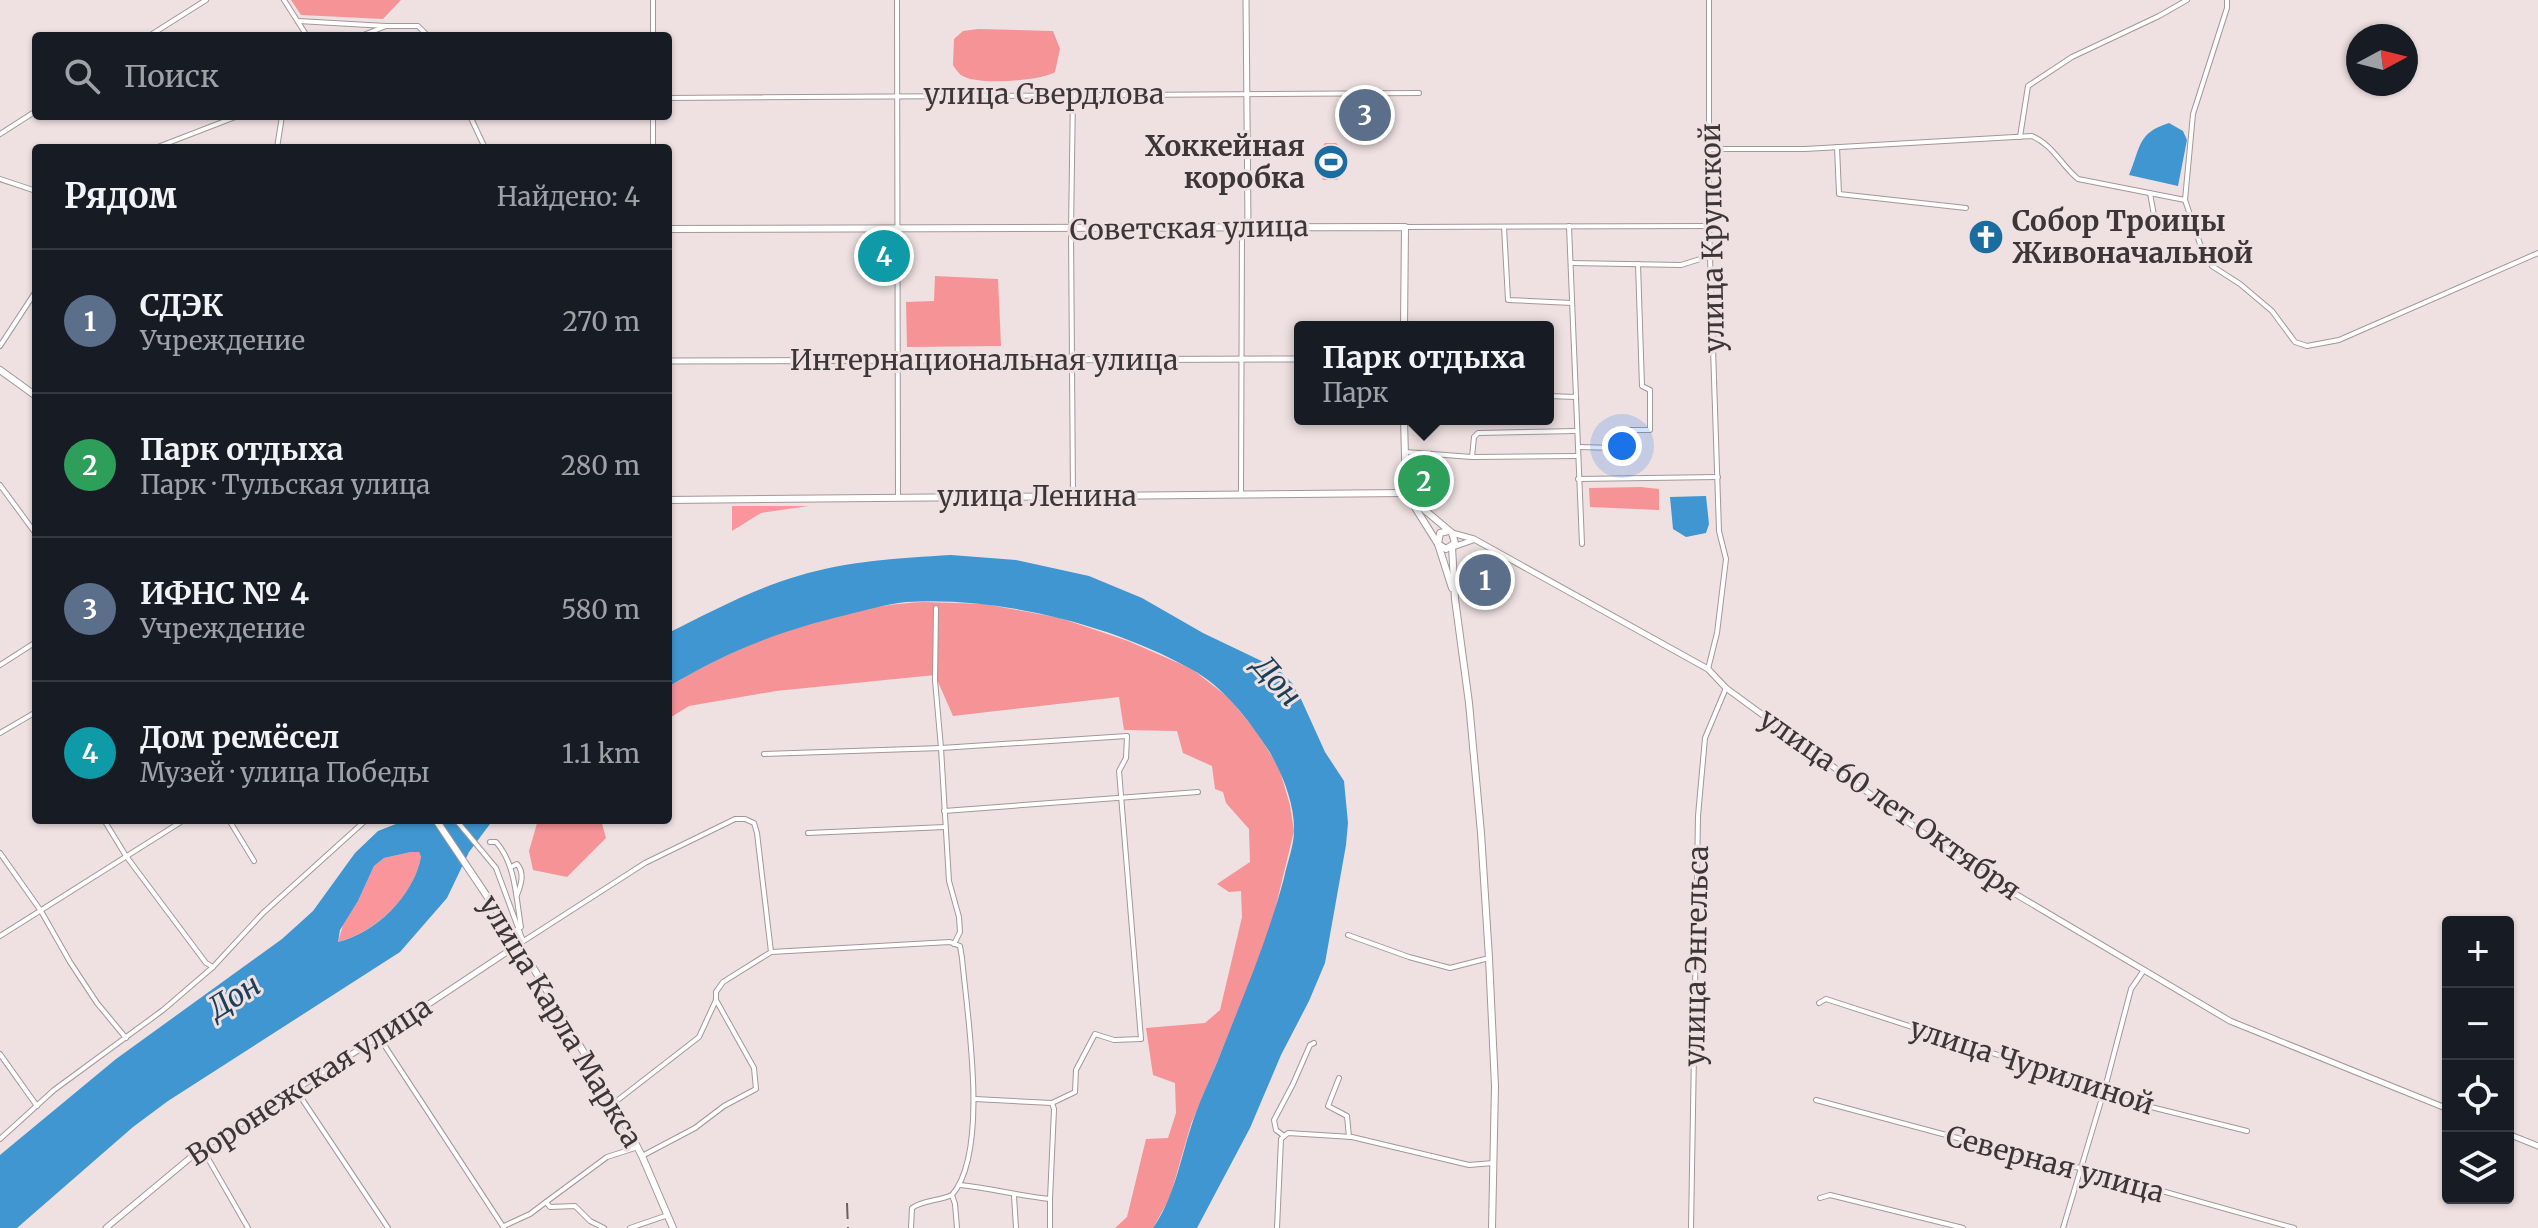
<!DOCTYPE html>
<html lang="ru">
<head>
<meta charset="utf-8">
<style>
  body { margin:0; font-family:Merriweather,serif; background:#20242c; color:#f1f3f6 }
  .controls { position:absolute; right:24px; bottom:24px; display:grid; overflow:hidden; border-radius:8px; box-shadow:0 2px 6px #0004 }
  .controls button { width:72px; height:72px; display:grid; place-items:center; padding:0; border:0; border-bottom:2px solid #363941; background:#171b24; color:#f1f3f6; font:40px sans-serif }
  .compass { position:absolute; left:2346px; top:24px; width:72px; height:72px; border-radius:50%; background:#171b24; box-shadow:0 2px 6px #0004; rotate:83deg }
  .you { position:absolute; left:1622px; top:446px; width:28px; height:28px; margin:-20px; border:6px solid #fff; border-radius:50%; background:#1a73e8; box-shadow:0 0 0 12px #1a73e833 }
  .badge { display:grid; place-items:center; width:52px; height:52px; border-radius:50%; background:#0f766e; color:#fff; font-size:26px; font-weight:700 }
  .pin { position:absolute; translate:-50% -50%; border:4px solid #fff; box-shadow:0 2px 8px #0006 }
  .popup { position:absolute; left:1294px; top:321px; width:260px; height:104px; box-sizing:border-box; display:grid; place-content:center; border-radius:8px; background:#171b24; filter:drop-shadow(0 2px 6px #0005); font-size:26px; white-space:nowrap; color:#9ea1a6 }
  .popup b { font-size:30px; color:#f1f3f6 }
  .popup::after { content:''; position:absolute; left:50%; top:100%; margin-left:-16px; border:16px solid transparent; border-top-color:#171b24 }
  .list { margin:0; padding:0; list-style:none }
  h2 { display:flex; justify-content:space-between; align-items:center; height:104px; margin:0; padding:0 32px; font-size:34px }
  h2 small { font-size:26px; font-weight:400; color:#9ea1a6 }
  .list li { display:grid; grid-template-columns:52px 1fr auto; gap:24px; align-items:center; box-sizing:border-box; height:144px; padding:0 32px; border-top:2px solid #363941 }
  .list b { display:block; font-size:30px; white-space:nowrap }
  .list p { margin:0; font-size:26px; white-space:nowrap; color:#9ea1a6 }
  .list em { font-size:26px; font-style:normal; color:#9ea1a6 }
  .icon { flex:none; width:44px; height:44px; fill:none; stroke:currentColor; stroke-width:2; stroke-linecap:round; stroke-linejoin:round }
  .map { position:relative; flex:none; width:2538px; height:1228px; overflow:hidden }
  .search { position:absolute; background:#171b24; box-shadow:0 2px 6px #0004; left:32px; top:32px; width:640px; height:88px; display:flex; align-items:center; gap:20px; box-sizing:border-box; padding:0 28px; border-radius:8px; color:#9ea1a6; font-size:30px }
  .panel { position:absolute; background:#171b24; box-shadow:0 2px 6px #0004; left:32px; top:144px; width:640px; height:680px; border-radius:8px }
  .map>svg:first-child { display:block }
  .green { fill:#f59397 }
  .forest { fill:#fa969b }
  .water { fill:#3f96d0; fill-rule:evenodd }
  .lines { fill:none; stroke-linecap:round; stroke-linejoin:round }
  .minor-casing { stroke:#a49797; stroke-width:6 }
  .tertiary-casing { stroke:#a49797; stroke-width:7 }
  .secondary-casing { stroke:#a49797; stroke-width:8 }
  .minor { stroke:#fff; stroke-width:4 }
  .tertiary { stroke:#fff; stroke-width:5 }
  .secondary { stroke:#fff; stroke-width:6 }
  .rail { stroke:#686060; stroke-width:2; stroke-dasharray:16 8; stroke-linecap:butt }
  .labels { text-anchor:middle; stroke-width:6; stroke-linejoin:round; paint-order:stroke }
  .street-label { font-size:28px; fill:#3c3636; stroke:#efe1e1 }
  .poi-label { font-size:28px; font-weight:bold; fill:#3c3636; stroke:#efe1e1; text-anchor:end }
  .water-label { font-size:30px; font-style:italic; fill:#1b3f58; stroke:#efe1e1 }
</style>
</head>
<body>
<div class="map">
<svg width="2538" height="1228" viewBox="0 0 2538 1228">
  <rect width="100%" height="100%" fill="#efe1e1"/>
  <g class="green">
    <path d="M291,0h110l-18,19 -82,-4z"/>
    <path d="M978,29l75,2 7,18 -5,23c-14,9 -80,14 -94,3 -1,0 -7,-8 -8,-10l1,-26 9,-8z"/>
    <path d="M1325,143h11l4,4 1,29 -4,4h-14l-1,-3v-30z"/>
    <path d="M935,276l63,3 3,67 -94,1 -1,-45 28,-1z"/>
    <path d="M1413,463l21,1 -1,27 -19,-1z"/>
    <path d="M1641,487l18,2v21l-69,-3 -1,-19z"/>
    <path d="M924,602l61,2 75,14 68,23 64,28 37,29 27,33 23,37 11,37 4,26 -22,91 -19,54 -62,148 -21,73 -17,31h-38l12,-11 19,-78 22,-1 8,-25 -1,-30 -22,-8 -7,-47 59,-5 15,-13 22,-93 -1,-26 -12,1 -12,-8 33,-22 -1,-33 -23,-26 -3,-11 -8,-3 -3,-23 -29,-13 -6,-22 -53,-1 -5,-33 -166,19 -18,-41 -159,16 -87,15 -21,13v-32c76,-46 167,-81 256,-85z"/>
    <path d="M538,820h22l2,3 5,-3h34l5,18 -39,39 -34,-7 -4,-19z"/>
  </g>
  <g class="forest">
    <path d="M732,506h77l-48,7 -29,18z"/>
    <path d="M411,852h8l2,5c-7,39 -45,75 -83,85l5,-17 15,-24 16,-35 10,-8z"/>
  </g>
  <g class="water">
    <path d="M2169,123l14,8 4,9 -9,46 -49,-11c12,-28 8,-42 40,-52z"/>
    <path d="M1706,496l3,28 -3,9 -20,4 -13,-8 -3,-32z"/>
    <path d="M951,555l65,5 73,16 53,22 61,35 75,36 14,14 9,16 24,53 19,29 4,42 -2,22 -21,118 -16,38 -28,54 -31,73 -53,100h-44c21,-30 27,-67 38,-101 7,-23 18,-45 27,-67 24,-61 49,-118 66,-182 3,-15 10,-32 10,-47 1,-27 -12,-58 -25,-80 -20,-31 -45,-64 -78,-82 -80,-45 -195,-73 -285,-67 -20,2 -40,8 -60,13 -67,16 -118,36 -178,72v-54c42,-21 85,-44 130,-57 49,-15 101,-18 153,-21z"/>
    <path d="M406,820h87l-24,32 -22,46 -47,54 -232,149 -35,26 -116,101h-17v-73l116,-96 166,-120 31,-28 42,-58 23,-22zM411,852h8l2,5c-7,38 -45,76 -83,85l2,-12 18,-29 16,-35 10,-8z"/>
  </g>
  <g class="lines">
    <defs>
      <g id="minor">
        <path d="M284,0l23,36"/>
        <path d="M897,0l1,497"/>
        <path d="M2227,0v8l-34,106 -8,86 15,44 12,22 28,18 32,27 23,31 12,4 32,-6 199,-87"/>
        <path d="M298,21l88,5"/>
        <path d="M149,36l57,-36"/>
        <path d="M361,36l25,-10h32l10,10"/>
        <path d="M653,36v-36"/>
        <path d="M1073,93l-2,137 2,266"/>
        <path d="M668,98c251,-3 501,-4 751,-5"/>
        <path d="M470,116l15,32"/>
        <path d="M653,116v32"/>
        <path d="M0,134l36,-23"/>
        <path d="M2020,137l8,-51 44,-29 87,-41 28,-16"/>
        <path d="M1837,147l2,47 127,14"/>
        <path d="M155,148l83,-32"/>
        <path d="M277,148l5,-32"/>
        <path d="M1711,149h94l227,-13c21,9 29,29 46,43l107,21"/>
        <path d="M0,179l36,12"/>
        <path d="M2150,193l5,28 7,10"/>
        <path d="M1569,226l13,318"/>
        <path d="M1405,227l304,-1"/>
        <path d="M1504,227l4,73 64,3"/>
        <path d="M1571,263l110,2 29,-9"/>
        <path d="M0,346l36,-55"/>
        <path d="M1548,396l28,1"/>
        <path d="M1578,447l38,1v-18h34v-40l-8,-4 -4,-122"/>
        <path d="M1405,452l67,5 106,-1"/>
        <path d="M1472,457l2,-20 4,-4 99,-2"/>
        <path d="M1578,479l140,-2"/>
        <path d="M0,485l36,49"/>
        <path d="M1241,493l1,-265"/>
        <path d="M936,608l-1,72 6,68 186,-12 -1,22 -7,13 22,268 -27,1 -19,-6 -19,36 -1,22 -23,11"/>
        <path d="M0,665l36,-23"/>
        <path d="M1708,669l9,-36 9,-74 -7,-28 -10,-305v-226"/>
        <path d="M0,733l36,-21"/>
        <path d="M764,754l177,-6 8,133 10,36 1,15 -6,12"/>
        <path d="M944,811l254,-19"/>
        <path d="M104,820l22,36 80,107 7,4"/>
        <path d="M229,820l25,41"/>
        <path d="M456,820l40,48 27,73"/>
        <path d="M808,833l137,-6"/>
        <path d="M490,842h6c20,22 20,57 25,85l-9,6"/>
        <path d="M0,853l41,58 29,51 27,41 29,35"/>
        <path d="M511,867l6,-3c8,9 4,21 0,31"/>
        <path d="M1348,935l61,22 41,11 39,-10"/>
        <path d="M0,936l184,-116"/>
        <path d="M519,944l126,-81 90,-44h10l9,4 3,10 14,119"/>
        <path d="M1819,1003l7,-4 274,89 7,8 140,35"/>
        <path d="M379,1037l125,191"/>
        <path d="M0,1054l37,52"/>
        <path d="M1339,1078l-11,28 19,10 2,21"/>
        <path d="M296,1090l92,138"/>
        <path d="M975,1099l77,4 2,6 -4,90"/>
        <path d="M1816,1100l201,54 63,14 214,60"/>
        <path d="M614,1103l85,-66 17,-37v-8l7,-10 48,-30 179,-10 10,4 2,12c5,57 28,193 -10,237l3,9 2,24"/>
        <path d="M1284,1136l-8,-6 -2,-10 19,-36 17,-39 4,-2"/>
        <path d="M0,1139l54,-49 109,-80 50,-43 50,-54 103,-93"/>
        <path d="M202,1148l46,80"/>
        <path d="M642,1156l53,-28 29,-22 32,-17 -2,-21 -38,-68"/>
        <path d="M960,1185c31,3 59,11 90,14v29"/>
        <path d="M1014,1196l2,32"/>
        <path d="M1820,1198l10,-3 133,33"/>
        <path d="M546,1202l61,-45 31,-10"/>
        <path d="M504,1226l26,-12 16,-12 4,5 25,-1 15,15 14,7"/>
        <path d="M630,1228l38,-13"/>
        <path d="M911,1228l1,-20c11,-8 27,-7 40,-13"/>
        <path d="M1277,1228l4,-89 7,-6 64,4 117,28 24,-2"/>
        <path d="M1691,1228l7,-412 7,-78 21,-50"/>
        <path d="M2063,1228l42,-140 26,-99 13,-19"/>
      </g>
      <g id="tertiary">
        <path d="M1246,0l2,227"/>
        <path d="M668,361l632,-2"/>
        <path d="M1452,533l22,6 234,130 18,19 242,178 262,155 218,88"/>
        <path d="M1453,547l20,-7"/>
        <path d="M2508,1134l30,12"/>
        <path d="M106,1228l96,-80 177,-111 140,-93"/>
      </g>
      <g id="secondary">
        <path d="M668,229l737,-2 -1,100"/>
        <path d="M0,370l36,26"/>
        <path d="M1404,419l2,74 32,51 14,44"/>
        <path d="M668,500l738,-7"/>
        <path d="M1414,501l38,32 3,10 -9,6 -8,-5 2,-11 8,-2"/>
        <path d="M1452,547l3,52 14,104 12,130 8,125 6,128 -3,142"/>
        <path d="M436,820l83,124 95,159 28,53 31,72"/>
      </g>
    </defs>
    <use href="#minor" class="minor-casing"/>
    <use href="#tertiary" class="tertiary-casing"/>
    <use href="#secondary" class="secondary-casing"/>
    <use href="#minor" class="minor"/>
    <use href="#tertiary" class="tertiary"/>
    <use href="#secondary" class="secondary"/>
    <path class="rail" d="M847,1203l1,25"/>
  </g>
  <defs>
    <symbol id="stadium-disc" viewBox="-11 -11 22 22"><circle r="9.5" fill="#1c6d9f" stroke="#efe1e1"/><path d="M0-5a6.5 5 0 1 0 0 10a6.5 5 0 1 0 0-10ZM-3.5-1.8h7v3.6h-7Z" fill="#fff"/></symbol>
    <symbol id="church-disc" viewBox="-11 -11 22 22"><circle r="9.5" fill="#1c6d9f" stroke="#efe1e1"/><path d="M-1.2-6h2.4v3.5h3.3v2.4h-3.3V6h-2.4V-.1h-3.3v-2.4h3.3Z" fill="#fff"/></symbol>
  </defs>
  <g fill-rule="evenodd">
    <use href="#stadium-disc" x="1311" y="142" width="40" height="40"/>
    <use href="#church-disc" x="1966" y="217" width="40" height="40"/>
  </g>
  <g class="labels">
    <g class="street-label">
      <text x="1044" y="104">улица Свердлова</text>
      <text transform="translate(1189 228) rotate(-1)" y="10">Советская улица</text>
      <text transform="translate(1712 238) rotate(-91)" y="10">улица Крупской</text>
      <text x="984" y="370">Интернациональная улица</text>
      <text x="1037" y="506">улица Ленина</text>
      <text transform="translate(1890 804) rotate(35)" y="10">улица 60 лет Октября</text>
      <text transform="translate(1696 956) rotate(-89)" y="10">улица Энгельса</text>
      <text transform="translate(561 1021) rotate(59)" y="10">улица Карла Маркса</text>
      <text transform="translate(2032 1066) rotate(18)" y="10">улица Чурилиной</text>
      <text transform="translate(309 1081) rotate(-33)" y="10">Воронежская улица</text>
      <text transform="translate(2055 1164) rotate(15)" y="10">Северная улица</text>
    </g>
    <g class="poi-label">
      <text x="1305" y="156">Хоккейная<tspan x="1305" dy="32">коробка</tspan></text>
      <text x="2012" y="231" text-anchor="start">Собор Троицы<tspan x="2012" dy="32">Живоначальной</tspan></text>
    </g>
    <g class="water-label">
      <text transform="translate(1277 681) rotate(49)" y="10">Дон</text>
      <text transform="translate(234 997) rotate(-32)" y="10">Дон</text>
    </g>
  </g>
</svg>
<div class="controls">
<button>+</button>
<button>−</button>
<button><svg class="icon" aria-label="locate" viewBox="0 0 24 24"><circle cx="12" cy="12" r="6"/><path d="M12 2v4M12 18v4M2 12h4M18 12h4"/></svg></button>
<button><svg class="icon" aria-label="layers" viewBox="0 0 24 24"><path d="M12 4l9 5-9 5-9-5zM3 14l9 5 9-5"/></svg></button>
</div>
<svg class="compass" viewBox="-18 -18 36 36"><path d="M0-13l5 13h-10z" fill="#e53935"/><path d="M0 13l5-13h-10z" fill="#9ea1a6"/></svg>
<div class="you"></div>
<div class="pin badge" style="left:1485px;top:580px;background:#5c6f8a">1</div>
<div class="pin badge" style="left:1424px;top:481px;background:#2e9e5b">2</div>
<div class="popup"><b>Парк отдыха</b>Парк</div>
<div class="pin badge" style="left:1365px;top:115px;background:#5c6f8a">3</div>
<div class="pin badge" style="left:884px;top:256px;background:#0f9aa8">4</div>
<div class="search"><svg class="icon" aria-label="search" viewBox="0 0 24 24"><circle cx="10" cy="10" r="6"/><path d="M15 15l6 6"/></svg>Поиск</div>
<section class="panel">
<h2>Рядом<small>Найдено: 4</small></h2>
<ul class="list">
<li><span class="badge" style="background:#5c6f8a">1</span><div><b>СДЭК</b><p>Учреждение</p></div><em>270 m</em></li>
<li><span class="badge" style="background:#2e9e5b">2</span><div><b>Парк отдыха</b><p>Парк · Тульская улица</p></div><em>280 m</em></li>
<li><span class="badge" style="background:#5c6f8a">3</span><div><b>ИФНС № 4</b><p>Учреждение</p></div><em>580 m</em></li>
<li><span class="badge" style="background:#0f9aa8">4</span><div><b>Дом ремёсел</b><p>Музей · улица Победы</p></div><em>1.1 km</em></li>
</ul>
</section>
</div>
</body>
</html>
